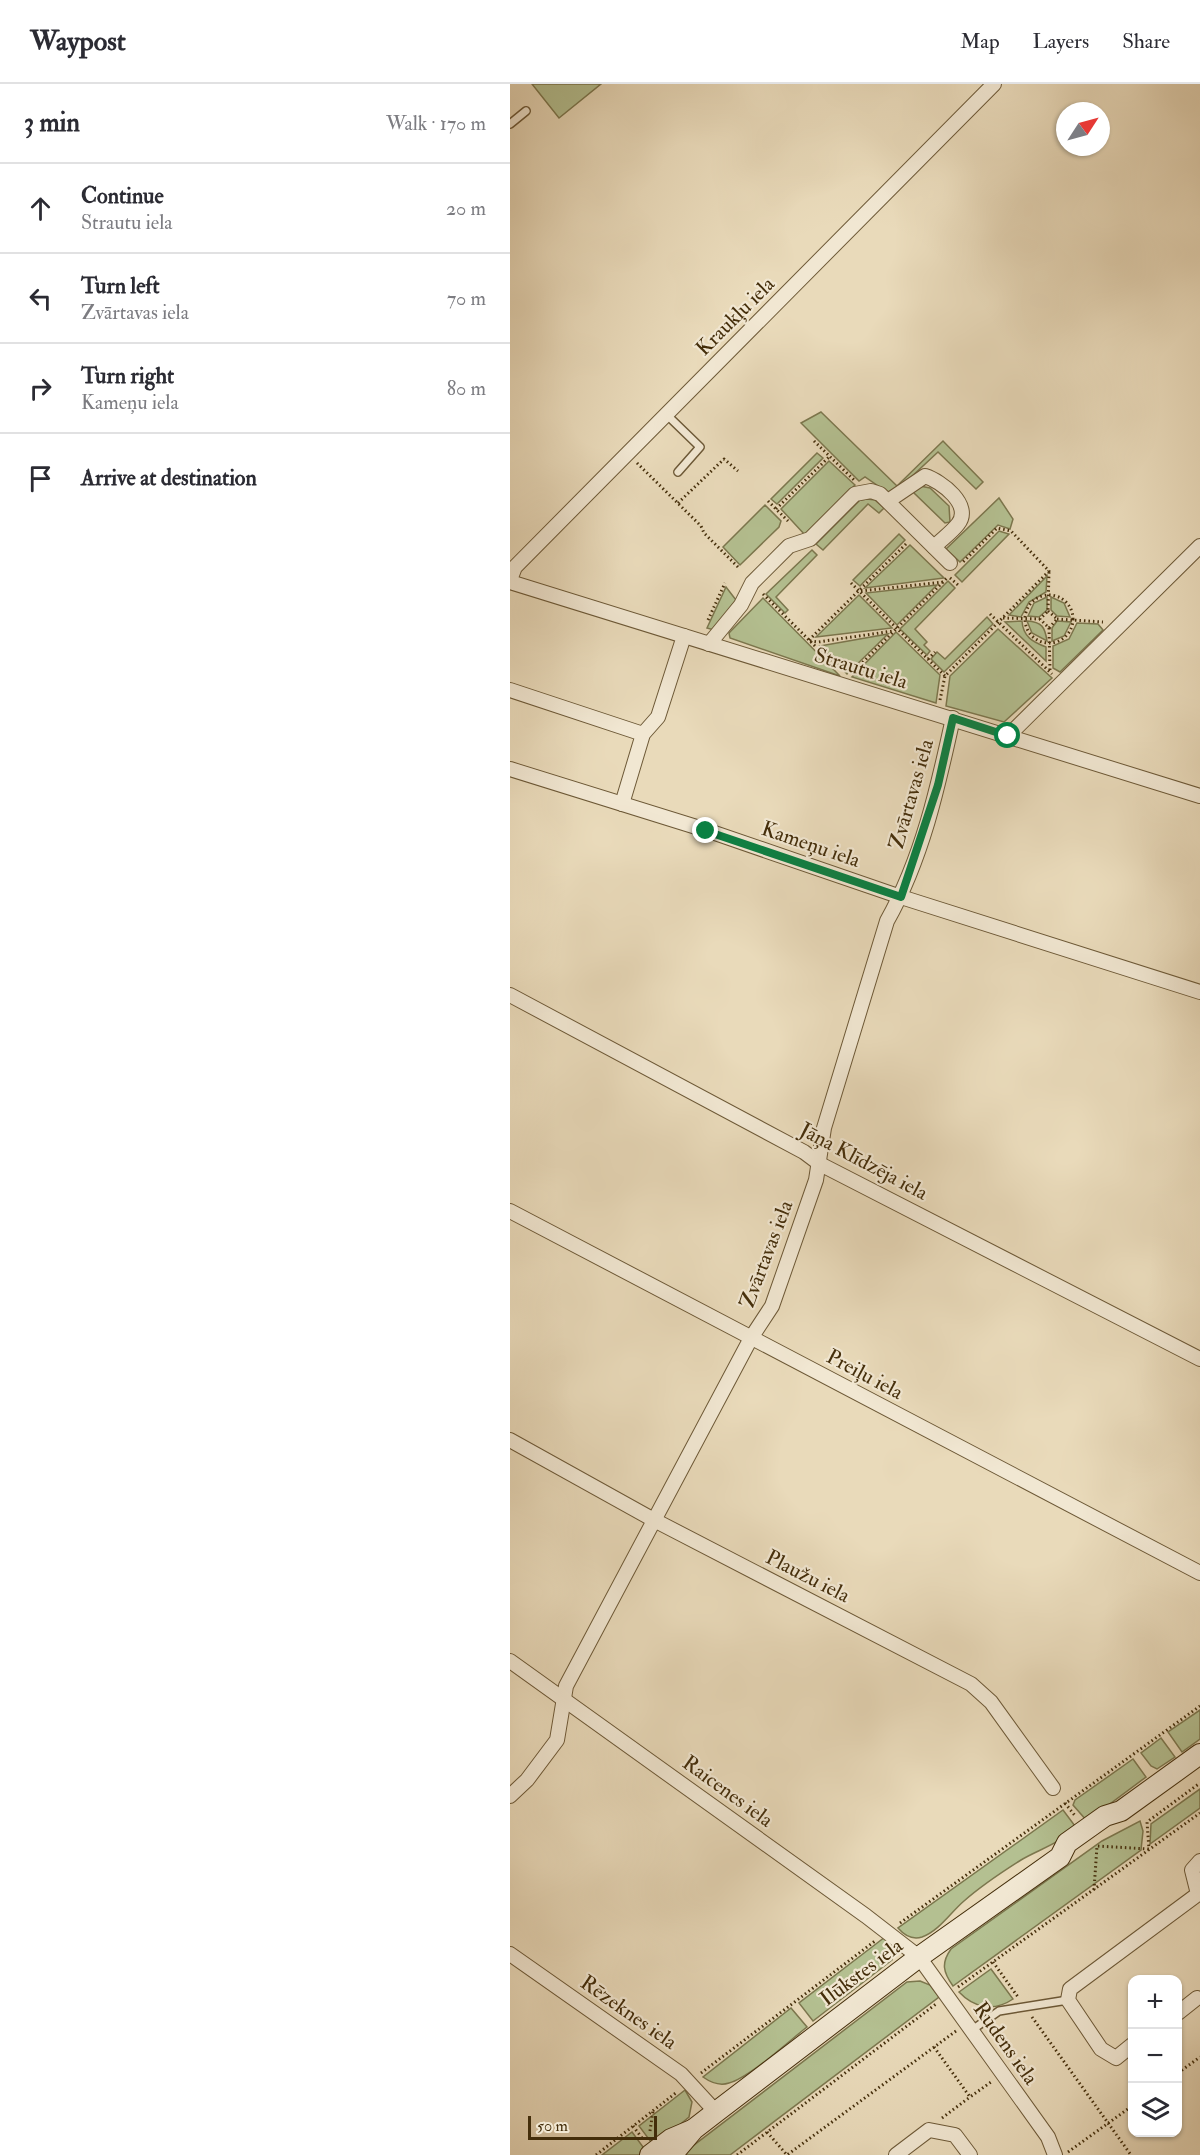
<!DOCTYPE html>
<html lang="en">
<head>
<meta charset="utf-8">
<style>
  body { margin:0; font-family:"IM FELL Double Pica",serif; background:#f7f7f7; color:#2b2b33 }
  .controls { position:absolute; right:18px; bottom:18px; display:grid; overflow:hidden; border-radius:12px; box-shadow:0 2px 4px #0004 }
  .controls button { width:54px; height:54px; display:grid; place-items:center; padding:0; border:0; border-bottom:2px solid #e1e1e2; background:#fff; color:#2b2b33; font:30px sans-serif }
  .compass { position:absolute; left:546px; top:18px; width:54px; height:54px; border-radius:50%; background:#fff; box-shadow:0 2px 4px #0004; rotate:54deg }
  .scale { position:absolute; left:18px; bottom:15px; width:129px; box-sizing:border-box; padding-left:6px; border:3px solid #442e0b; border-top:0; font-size:16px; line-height:21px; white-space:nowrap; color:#442e0b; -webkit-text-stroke:4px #f1e7d2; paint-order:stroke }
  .stop { position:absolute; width:18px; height:18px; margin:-14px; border:4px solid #0b8043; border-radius:50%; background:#fff }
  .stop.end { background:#0b8043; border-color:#fff; box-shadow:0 2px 6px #0008 }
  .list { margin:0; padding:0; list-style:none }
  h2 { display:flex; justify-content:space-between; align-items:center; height:78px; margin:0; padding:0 24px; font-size:26px }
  h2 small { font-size:20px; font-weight:400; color:#7c7c81 }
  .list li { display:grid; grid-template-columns:39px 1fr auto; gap:18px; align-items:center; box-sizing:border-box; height:90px; padding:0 24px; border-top:2px solid #e1e1e2 }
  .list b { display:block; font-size:22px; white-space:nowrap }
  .list p { margin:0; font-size:20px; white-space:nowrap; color:#7c7c81 }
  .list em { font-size:20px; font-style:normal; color:#7c7c81 }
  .icon { flex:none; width:33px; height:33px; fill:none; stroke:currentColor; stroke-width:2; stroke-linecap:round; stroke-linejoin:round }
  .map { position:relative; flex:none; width:690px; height:2071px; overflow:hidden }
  header { display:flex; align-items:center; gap:36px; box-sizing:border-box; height:84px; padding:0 30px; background:#fff; border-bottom:2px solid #e1e1e2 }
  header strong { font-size:28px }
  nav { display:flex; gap:33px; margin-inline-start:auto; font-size:21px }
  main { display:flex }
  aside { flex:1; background:#fff }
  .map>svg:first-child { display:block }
  .green { fill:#b4c091; stroke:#7c774e; stroke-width:1.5 }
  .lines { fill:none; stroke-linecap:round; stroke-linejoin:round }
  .lane-casing { stroke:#6d5937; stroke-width:10 }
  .street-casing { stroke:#6d5937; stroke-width:16 }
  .secondary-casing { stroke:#442e0b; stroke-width:22 }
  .path { stroke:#442e0b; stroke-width:3; stroke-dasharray:1.5 3; stroke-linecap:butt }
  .lane { stroke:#f1e7d2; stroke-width:7 }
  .street { stroke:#f1e7d2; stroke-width:14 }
  .secondary { stroke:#f1e7d2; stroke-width:20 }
  .route { stroke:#0b8043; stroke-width:8 }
  .labels { text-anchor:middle; stroke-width:4.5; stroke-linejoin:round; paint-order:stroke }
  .street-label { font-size:21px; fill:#442e0b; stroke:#f1e7d2 }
</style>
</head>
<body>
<header>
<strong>Waypost</strong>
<nav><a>Map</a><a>Layers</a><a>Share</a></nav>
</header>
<main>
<aside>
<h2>3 min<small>Walk · 170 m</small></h2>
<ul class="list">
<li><svg class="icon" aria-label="ahead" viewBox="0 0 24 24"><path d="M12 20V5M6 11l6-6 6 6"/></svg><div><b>Continue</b><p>Strautu iela</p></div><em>20 m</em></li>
<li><svg class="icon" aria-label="left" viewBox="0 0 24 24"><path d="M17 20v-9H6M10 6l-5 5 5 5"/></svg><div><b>Turn left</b><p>Zvārtavas iela</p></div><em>70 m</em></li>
<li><svg class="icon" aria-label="right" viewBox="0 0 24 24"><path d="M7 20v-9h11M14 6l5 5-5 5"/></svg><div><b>Turn right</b><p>Kameņu iela</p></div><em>80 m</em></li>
<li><svg class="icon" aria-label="arrive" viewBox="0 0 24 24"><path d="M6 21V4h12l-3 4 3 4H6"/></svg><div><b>Arrive at destination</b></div></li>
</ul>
</aside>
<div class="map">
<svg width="690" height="2071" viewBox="0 0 690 2071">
  <rect width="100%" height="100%" fill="#e9daba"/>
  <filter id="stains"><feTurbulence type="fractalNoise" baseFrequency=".00333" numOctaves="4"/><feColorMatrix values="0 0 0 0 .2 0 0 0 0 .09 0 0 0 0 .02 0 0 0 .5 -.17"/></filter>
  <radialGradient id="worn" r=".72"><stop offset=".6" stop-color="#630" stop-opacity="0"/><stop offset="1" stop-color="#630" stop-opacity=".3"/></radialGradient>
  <g class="green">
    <path d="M22,0h69l-42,34z"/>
    <path d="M311,328l76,74 46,-45 40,41 -7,7 -38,-37 -43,40h-8l-22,-15 -6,4 -58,-58z"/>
    <path d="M307,369l6,5 -46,46 -6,-5z"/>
    <path d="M319,377l26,24 -50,50 -24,-26z"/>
    <path d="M410,402l10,2 19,18 1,16 -5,1 -31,-30 1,-5z"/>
    <path d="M489,414l14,21 -3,10 -12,-4 -38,37 -14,-13z"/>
    <path d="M357,415l8,1 9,8 -5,5 -11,-9 -45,46 -7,-6 44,-44z"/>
    <path d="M255,421l16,16 -2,6 -39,38 -17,-18z"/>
    <path d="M489,447l10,3 -47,48 -7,-7z"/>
    <path d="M389,450l6,6 -45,46 -7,-6z"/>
    <path d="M400,461l34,33 -79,10z"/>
    <path d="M302,466l5,5 -41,42 12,13 -3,3 -19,-19z"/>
    <path d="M537,492l-1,16 -17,10 -8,15 -12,-2z"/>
    <path d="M438,497l7,7 -40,41 12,13 -3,3 6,6 -3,4 -27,-26z"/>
    <path d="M427,501l-40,40 -31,-32z"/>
    <path d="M216,503l10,13 -22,30 -7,-2z"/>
    <path d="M349,511l33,33 -76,9z"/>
    <path d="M537,513v13l-8,7 -11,-1 6,-13z"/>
    <path d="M541,513l13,6 6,14 -13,-1 -6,-6z"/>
    <path d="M253,514l77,78 -110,-38 -1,-5z"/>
    <path d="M477,533l6,7 -49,48 -13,-13 6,-7 8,7z"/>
    <path d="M512,537c1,16 11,21 24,26v14l-41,-39z"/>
    <path d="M517,537c15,1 18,6 20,20l-15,-8z"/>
    <path d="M547,537l14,1 -7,14 -12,5v-13z"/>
    <path d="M567,539l21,1 5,6 -43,42 -7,-4v-22l16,-7z"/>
    <path d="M488,545l54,49 -48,44 -58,-16 4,-30z"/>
    <path d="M386,548l44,43 -4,28 -84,-26z"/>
    <path d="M378,550l-41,40 -27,-28z"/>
    <path d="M690,1626v29l-18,13 -14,-20z"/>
    <path d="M651,1654l14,19 -18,12 -6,-3 -10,-13z"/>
    <path d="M623,1675l13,18 -59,44 -14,-16 2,-5z"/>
    <path d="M690,1705v19l-50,36 1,-20z"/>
    <path d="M553,1726l12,16c-12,17 -36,23 -54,34 -19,12 -40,26 -57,41 -13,11 -25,30 -42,36 -10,3 -18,-2 -24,-9z"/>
    <path d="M630,1737l3,10 -2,19 -188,136c-10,-14 -12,-23 -2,-37l151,-108z"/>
    <path d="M375,1853l7,10v13l-79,61 -14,-18z"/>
    <path d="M481,1885l22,30c-19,13 -39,9 -54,-7z"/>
    <path d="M410,1897l10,4 9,12 -209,158h-49l226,-173z"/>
    <path d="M281,1924l16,19c-18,14 -58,51 -78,56 -9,3 -19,-1 -26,-6z"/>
    <path d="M175,2006l7,12 -3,15 -35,29 -15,-20z"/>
    <path d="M122,2048l14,19 -5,4h-39z"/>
  </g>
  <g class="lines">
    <defs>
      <g id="lane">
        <path d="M0,40l16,-13"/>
        <path d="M157,331l33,32 -22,25"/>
        <path d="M462,1946l27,-19 69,-11"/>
      </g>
      <g id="street">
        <path d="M378,417l37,-25c16,5 48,29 33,48 -6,8 -16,15 -24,23"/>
        <path d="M0,496l5,-13 479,-483"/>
        <path d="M0,498l690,214"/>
        <path d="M199,560l32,-39 11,-22 37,-37 21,-7 45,-45 16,-3 9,3 70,69"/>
        <path d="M0,606l133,44"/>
        <path d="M498,652l192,-190"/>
        <path d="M0,685l196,61 195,67 299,95"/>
        <path d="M112,720l21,-70 15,-17 26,-81"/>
        <path d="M0,911l294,157 16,12 380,195"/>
        <path d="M0,1127l690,362"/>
        <path d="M0,1356l144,80 317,164 20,18 62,86"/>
        <path d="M0,1577l356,255 53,41 129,180 7,18"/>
        <path d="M0,1712l17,-16 30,-40 9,-54 185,-348 21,-32 44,-126 8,-52 63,-207c35,-62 51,-134 66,-203"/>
        <path d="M0,1870l171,120 35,38"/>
        <path d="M668,1929l19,-15"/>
        <path d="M622,1961l-16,13 -15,-9 -33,-49 2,-11 128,-95 -6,-24 8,-9"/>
        <path d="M386,2071l33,-25 26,5 15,20"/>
      </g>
      <g id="secondary">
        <path d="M140,2071l21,-16 21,-9"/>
        <path d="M162,2071l22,-26 22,-17 203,-155 141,-100 7,-14 38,-27 16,-5 79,-57"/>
      </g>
    </defs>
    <use href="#lane" class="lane-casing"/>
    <use href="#street" class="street-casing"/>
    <use href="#secondary" class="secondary-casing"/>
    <g class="path">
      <path d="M304,357l40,39"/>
      <path d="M127,379l64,63 3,7 36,36"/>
      <path d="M258,417l20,20"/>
      <path d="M168,419l46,-44 14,12"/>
      <path d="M266,425l54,-53"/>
      <path d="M440,494l8,7"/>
      <path d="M341,499l94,93"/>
      <path d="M351,507l82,-9"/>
      <path d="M253,510l71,71"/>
      <circle cx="539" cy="535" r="24"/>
      <path d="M538,527l9,8 -8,9 -9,-9 8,-8 1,-40"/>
      <path d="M480,530l62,60"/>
      <path d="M493,534l37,1"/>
      <path d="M547,535l46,3"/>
      <path d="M198,536l17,-37"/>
      <path d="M539,544l1,43"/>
      <path d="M299,556l99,-98"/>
      <path d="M300,557l8,1 75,-11"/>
      <path d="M418,575l7,-7"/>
      <path d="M343,588l95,-95"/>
      <path d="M430,616l5,-24 104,-105 -38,-40 -14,-3 -34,34"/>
      <path d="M555,1719l11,14"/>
      <path d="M584,1806l3,-44 52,3 -2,-27 53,-39"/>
      <path d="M390,1839l300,-217"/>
      <path d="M483,1878l25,35"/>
      <path d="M448,1903l242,-174"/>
      <path d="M522,1933l99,138"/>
      <path d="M424,1963l36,50 21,-15"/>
      <path d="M191,1989l174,-132"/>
      <path d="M668,1989l22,-16"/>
      <path d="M432,2034l28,-21"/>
      <path d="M123,2042l9,12"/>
      <path d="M140,2047l3,-20"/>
      <path d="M257,2048l20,23 169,-124"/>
      <path d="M558,2068l64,-46"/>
      <path d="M86,2071l81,-63"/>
      <path d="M227,2071l199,-151"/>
    </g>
    <use href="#lane" class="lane"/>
    <use href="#street" class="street"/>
    <use href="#secondary" class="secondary"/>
  </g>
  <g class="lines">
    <path class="route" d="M196,747l195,66 37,-112 15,-67 55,18"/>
  </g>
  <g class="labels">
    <g class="street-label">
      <text transform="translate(225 232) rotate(-45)" y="7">Kraukļu iela</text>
      <text transform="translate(351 584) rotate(17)" y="7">Strautu iela</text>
      <text transform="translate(401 710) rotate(-74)" y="7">Zvārtavas iela</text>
      <text transform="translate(301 760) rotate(19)" y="7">Kameņu iela</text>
      <text transform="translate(354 1077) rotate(28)" y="7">Jāņa Klīdzēja iela</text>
      <text transform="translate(256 1170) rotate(-69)" y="7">Zvārtavas iela</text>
      <text transform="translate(355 1290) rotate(28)" y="7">Preiļu iela</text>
      <text transform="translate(298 1492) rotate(27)" y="7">Plaužu iela</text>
      <text transform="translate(218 1707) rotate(36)" y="7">Raicenes iela</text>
      <text transform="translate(351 1888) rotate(-37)" y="7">Ilūkstes iela</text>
      <text transform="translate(119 1928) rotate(35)" y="7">Rēzeknes iela</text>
      <text transform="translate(496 1959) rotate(55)" y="7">Rudens iela</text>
    </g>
  </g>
  <rect width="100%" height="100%" filter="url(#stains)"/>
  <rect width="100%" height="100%" fill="url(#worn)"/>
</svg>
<div class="controls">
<button>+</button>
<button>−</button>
<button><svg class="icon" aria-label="layers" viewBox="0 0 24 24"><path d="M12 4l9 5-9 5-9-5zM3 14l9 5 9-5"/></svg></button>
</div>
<svg class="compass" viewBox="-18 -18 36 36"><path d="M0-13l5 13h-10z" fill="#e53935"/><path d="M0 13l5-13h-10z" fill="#7c7c81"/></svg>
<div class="scale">50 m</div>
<div class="stop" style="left:498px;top:652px"></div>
<div class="stop end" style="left:196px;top:747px"></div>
</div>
</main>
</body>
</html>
